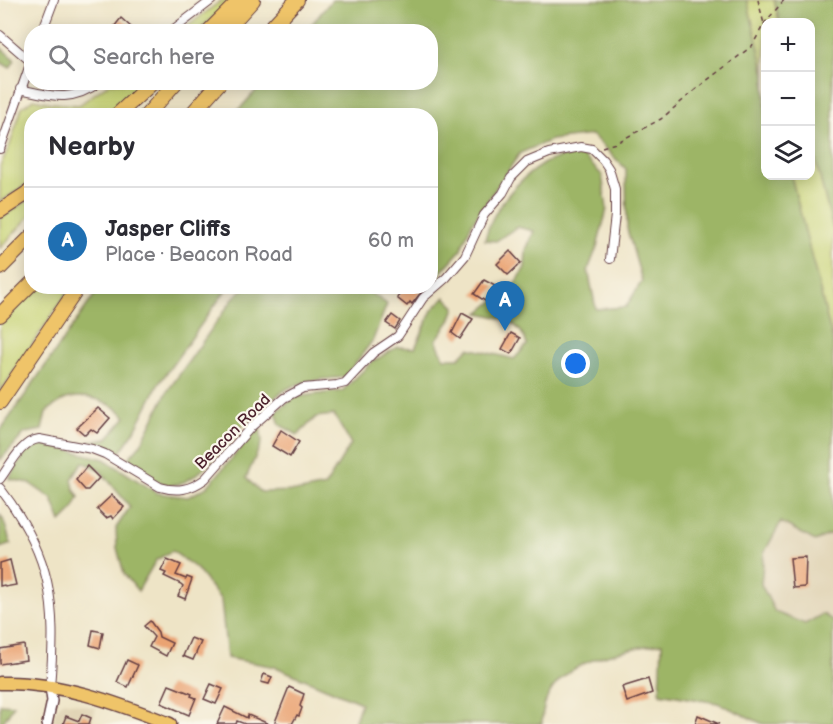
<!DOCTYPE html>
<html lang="en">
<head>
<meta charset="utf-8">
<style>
  body { margin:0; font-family:"Balsamiq Sans",sans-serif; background:#f7f7f7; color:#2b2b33 }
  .controls { position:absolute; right:18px; top:18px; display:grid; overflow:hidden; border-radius:12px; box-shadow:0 3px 15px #0003 }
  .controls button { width:54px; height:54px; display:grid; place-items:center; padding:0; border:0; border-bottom:2px solid #e1e1e2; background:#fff; color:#2b2b33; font:30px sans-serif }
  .you { position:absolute; left:576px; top:364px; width:21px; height:21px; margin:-15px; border:4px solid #fff; border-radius:50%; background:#1a73e8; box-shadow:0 0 0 9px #1a73e833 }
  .badge { display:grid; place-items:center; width:39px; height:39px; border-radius:50%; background:#1f6fb2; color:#fff; font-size:20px; font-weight:700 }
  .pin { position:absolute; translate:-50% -50px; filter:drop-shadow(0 2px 3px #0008) }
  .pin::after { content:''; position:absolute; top:32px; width:21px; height:18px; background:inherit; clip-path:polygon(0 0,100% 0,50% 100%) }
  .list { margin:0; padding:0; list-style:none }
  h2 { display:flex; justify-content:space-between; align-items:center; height:78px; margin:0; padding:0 24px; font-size:26px }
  h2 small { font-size:20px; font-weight:400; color:#7c7c81 }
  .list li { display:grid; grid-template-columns:39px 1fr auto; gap:18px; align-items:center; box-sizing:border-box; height:108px; padding:0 24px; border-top:2px solid #e1e1e2 }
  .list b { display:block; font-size:22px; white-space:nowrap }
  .list p { margin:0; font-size:20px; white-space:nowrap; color:#7c7c81 }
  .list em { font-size:20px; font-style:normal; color:#7c7c81 }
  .icon { flex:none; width:33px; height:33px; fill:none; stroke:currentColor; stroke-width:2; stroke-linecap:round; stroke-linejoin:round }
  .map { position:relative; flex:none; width:833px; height:724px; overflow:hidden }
  .search { position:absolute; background:#fff; box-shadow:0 3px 15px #0003; left:24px; top:24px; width:414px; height:66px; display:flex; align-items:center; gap:15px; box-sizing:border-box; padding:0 21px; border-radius:24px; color:#7c7c81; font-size:22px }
  .panel { position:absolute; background:#fff; box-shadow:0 3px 15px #0003; left:24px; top:108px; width:414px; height:186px; border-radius:24px }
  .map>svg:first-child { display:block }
  .built { fill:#e0d3b4 }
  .green { fill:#c7d374; stroke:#887950; stroke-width:1.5 }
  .forest { fill:#9db566; stroke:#746a48; stroke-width:1.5 }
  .building { fill:#eaa372 }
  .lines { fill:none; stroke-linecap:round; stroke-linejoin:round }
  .minor-casing { stroke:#633d42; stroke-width:10 }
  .tertiary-casing { stroke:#633d42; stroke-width:12 }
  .primary-casing { stroke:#633d42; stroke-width:15 }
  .motorway-casing { stroke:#633d42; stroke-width:16 }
  .path { stroke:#633d42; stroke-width:1.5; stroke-dasharray:4.5 4.5; stroke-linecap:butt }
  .minor { stroke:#fff; stroke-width:8 }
  .tertiary { stroke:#fff; stroke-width:9 }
  .primary { stroke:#efc469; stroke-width:12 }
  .motorway { stroke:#efc469; stroke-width:14 }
  .labels { text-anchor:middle; stroke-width:4.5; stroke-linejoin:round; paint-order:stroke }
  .street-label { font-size:16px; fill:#4a1f2b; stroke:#fbf7ec }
</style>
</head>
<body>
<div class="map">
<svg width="833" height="724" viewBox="0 0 833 724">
  <rect width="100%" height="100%" fill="#fbf7ec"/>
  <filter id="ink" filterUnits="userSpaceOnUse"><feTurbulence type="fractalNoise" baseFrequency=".0167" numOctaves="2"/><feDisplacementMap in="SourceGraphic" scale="12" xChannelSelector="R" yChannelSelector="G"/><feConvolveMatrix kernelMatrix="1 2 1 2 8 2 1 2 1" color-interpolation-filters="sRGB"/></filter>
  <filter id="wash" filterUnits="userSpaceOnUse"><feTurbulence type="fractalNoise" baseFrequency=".008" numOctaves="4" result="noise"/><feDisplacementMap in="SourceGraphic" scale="24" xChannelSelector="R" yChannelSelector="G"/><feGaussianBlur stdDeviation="1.35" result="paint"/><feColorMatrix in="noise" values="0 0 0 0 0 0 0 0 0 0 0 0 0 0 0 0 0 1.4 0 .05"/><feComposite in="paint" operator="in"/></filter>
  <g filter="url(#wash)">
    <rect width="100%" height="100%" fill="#eee4c6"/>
    <g class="built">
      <path d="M781,522l34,19 18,-8v88l-10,-7 -18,10 -30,-12 -14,-28 3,-31z"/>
      <path d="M63,701l33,7 -5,16 -38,-1 2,-12z"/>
    </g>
    <g class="green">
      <path d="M222,0h9l-32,31 -19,1z"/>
      <path d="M747,0h27l5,22h-13l-1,52z"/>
      <path d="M110,83h35l-36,32 -77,1 -1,66 -31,20v-36l10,-21 12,-38 12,-8 17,4 28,2z"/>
      <path d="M811,142l22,87v113l-42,-166h19z"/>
      <path d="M31,198v17l-31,33v-30z"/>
      <path d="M35,287h36l-71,105v-68z"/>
    </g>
    <g class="forest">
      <path d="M332,0h415l18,74 1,102h25l42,166v191l-18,8 -34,-19 -17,31 -3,31 14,28 30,12 18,-10 10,7v103h-70l-45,-21 -58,-10 2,-50c-46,8 -121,20 -120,81h-188l7,-21 -85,-36 -49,-9 -6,-58 -25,-32 -24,-17 -16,9 -18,31 -14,-17 -7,-26 -1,-20 14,-21 -31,-38 -16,-7 -11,17 2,10 5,8 -7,14 -11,11 -9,-23 -23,-16 -20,-4 16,-26 15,-10 64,16 53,34 31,4 19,-10 53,-61 2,16 -16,36 15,14 40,-1 24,-5 26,-42 -17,-29 -18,2 -18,18 -18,-10 -4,-13 19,-15 47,-6 30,-29 25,-15 18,1 17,-38 13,-13 10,10 -5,14 -14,19 8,18h15l10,-10 45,11 13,-14c-6,-24 -26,-28 -48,-32l38,-31 8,-15 1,-17 8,-19 -17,-4 -21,14 -11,-1c6,-30 32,-60 58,-76 10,-6 24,-8 36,-12l23,23 5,34 -10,38 -9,23 8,39 30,-2 16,-26 -15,-52 -1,-60 -34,-34 -41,5 -31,13 -48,70 -12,28 -29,32 -1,-167 -196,-1 29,-32 167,-1v-50l-124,-1z"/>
      <path d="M774,0h59v229l-22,-87 -1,-120h-30z"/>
      <path d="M0,47l15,13 -5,8 -10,-6z"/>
      <path d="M100,287h128l-70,98 -24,47 -17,24 -13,-9 -16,-5 19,-3 19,-22c-13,-14 -35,-23 -56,-19 -8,1 -17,9 -24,14l-4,18 -17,3 -25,27v-29z"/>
      <path d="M246,287h116l25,17 -14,36 -28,37c-17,2 -38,2 -54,10 -12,5 -34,25 -44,34 -20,19 -47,64 -77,64 -12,0 -34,-17 -44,-24l15,-17 26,-52 68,-96z"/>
      <path d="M0,515l3,4 8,25 -11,4z"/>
      <path d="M0,704l14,1 -12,19h-2z"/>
    </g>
    <g id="blocks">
      <g class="building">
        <path d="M121,18l10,9 -4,5h-17z"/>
        <path d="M510,251l11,12 -13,12 -11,-11z"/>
        <path d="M484,280l11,6 -10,15 -11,-7z"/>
        <path d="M405,286h11l6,5 -10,13 -2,-2 -3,4 -10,-8z"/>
        <path d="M462,313l11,6 -13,20 -8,-6z"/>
        <path d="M392,315l8,6 -5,8 -9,-6z"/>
        <path d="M511,333l9,5 -9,16 -9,-5z"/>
        <path d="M98,408l12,10 -13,15 -6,-4 -6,6 -8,-7z"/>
        <path d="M281,430l18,12 -9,15 -18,-11z"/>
        <path d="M87,466l12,12 -11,12h-3l-9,-10z"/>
        <path d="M112,495l12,12 -11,12 -2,-3 -5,2 -9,-9z"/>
        <path d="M806,557l-1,30 -12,1 -3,-30z"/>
        <path d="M167,559l14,6 -5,10 10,4 1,-2 5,2 -7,20 -7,-3 5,-10 -2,-2 -17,-8 2,-3 -5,-2z"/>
        <path d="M10,560l6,25 -11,2 -1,-2 -4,1v-23z"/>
        <path d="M150,621l8,11 1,5 13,6 -6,13 -17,-9 5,-10 -10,-11z"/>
        <path d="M93,630l10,2 -3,16 -10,-3z"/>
        <path d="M191,638l10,4 -8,18 -10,-4z"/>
        <path d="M24,645l2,15 -26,4v-15z"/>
        <path d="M127,660l11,5 -10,22 -11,-5z"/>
        <path d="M264,674l8,3 -3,7 -8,-2z"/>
        <path d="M648,679l4,14 -25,9 -5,-15z"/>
        <path d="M211,684l12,5 -7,15 -12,-5z"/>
        <path d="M169,685l23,9 -1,2 5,2 -7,17 -28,-12z"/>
        <path d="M289,687l15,7 -4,12 2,2 -3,8 -2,-1 -5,9h-11l-6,-2z"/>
        <path d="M225,707l22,11 1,-3 21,9h-24l-8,-3 -1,3h-19z"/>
        <path d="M82,714l9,4 -2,6h-26l3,-8 13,5z"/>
        <path d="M698,715l21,9h-24z"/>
      </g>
    </g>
  </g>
  <g filter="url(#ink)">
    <use href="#blocks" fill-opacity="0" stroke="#633d42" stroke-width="1.5"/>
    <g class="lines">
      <defs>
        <g id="minor">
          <path d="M42,32l12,-32"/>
          <path d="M170,32l42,-32"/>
          <path d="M0,35l30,26"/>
          <path d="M20,89c32,7 51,14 80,-7"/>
          <path d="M0,149l32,-90"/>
          <path d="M0,479c10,-13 21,-38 39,-40l53,10 13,5 55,33c17,5 30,3 45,-8l46,-52 33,-29 19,-10 34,-3 8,-2 28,-30 25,-17 25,-38 23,-20 19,-22 19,-41 19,-22 8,-15 16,-16 22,-9 32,-6 11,2 11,11 6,9 6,20v26l-5,44"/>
          <path d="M0,488c52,68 57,115 50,199"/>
        </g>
        <path id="tertiary" d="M47,724l5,-23 -2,-14"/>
        <path id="primary" d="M0,683c58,-2 117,20 170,41"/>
        <g id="motorway">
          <path d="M208,32l32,-32"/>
          <path d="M224,32l29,-32"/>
          <path d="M267,32l30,-32"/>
          <path d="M116,116l37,-34"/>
          <path d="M146,116l30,-34"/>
          <path d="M190,116l30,-34"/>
          <path d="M0,211l32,-21"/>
          <path d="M0,268l32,-32"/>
          <path d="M0,315l32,-32"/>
          <path d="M0,402l79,-116"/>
        </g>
      </defs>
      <use href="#minor" class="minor-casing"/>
      <use href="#tertiary" class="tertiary-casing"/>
      <use href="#primary" class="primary-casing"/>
      <use href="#motorway" class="motorway-casing"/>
      <g class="path">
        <path d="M758,0l8,32"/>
        <path d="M602,147l14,-4 45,-24 40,-34 51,-39 12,-22 20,-24"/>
      </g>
      <use href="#minor" class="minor"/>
      <use href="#tertiary" class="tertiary"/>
      <use href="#primary" class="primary"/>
      <use href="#motorway" class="motorway"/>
    </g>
  </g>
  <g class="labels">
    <g class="street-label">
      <text transform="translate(232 431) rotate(-45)" y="6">Beacon Road</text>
    </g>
  </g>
</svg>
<div class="controls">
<button>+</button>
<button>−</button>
<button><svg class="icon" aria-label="layers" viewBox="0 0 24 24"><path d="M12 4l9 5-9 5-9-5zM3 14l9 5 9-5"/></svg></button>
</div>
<div class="you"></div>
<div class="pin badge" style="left:505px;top:331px">A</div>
<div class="search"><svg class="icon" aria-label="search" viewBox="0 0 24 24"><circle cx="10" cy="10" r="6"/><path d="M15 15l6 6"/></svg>Search here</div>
<section class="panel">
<h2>Nearby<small></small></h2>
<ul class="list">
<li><span class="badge">A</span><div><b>Jasper Cliffs</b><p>Place · Beacon Road</p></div><em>60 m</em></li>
</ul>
</section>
</div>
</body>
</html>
